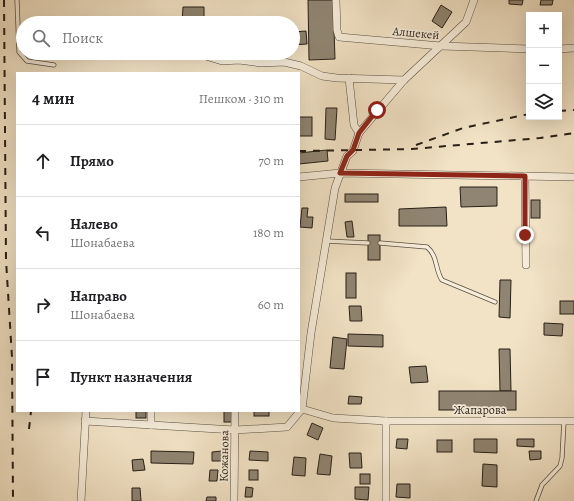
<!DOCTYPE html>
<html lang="ru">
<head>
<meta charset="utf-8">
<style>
  body { margin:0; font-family:Alegreya,serif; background:#f6f6f6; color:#202124 }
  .controls { position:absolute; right:12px; top:12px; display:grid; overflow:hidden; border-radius:0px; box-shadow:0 4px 16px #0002 }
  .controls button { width:36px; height:36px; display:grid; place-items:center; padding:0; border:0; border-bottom:1px solid #e0e0e0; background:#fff; color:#202124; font:20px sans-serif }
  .stop { position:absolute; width:12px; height:12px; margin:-9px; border:3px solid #8f2418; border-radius:50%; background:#fff }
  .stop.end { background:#8f2418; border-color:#fff; box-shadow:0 1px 4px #0008 }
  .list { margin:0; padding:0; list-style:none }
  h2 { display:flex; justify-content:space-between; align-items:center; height:52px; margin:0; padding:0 16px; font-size:17px }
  h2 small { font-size:13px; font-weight:400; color:#757577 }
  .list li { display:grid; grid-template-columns:26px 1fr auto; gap:12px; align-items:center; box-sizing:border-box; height:72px; padding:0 16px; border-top:1px solid #e0e0e0 }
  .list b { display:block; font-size:15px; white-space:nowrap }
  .list p { margin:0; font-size:13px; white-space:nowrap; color:#757577 }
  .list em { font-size:13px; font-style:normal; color:#757577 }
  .icon { flex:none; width:22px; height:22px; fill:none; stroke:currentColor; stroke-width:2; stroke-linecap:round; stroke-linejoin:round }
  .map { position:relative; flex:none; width:574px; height:501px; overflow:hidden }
  .search { position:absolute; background:#fff; box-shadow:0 4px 16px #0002; left:16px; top:16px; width:284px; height:44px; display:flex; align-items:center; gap:10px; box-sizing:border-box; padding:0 14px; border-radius:22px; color:#757577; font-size:15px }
  .panel { position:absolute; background:#fff; box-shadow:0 4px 16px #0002; left:16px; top:72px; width:284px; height:340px; border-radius:0px }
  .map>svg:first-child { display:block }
  .building { fill:#908572; stroke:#261f16 }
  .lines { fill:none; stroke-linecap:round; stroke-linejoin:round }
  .service-casing { stroke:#595042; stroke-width:5 }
  .minor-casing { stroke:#595042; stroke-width:8 }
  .service { stroke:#f7edda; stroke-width:3.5 }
  .minor { stroke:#f7edda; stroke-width:7 }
  .rail { stroke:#261f16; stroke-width:2; stroke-dasharray:7 7; stroke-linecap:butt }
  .route { stroke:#8f2418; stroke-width:5 }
  .labels { text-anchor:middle; stroke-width:3.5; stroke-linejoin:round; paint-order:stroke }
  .street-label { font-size:12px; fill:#261f16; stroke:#f7edda }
</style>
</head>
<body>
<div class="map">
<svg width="574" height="501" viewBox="0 0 574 501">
  <rect width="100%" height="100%" fill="#f2e3c6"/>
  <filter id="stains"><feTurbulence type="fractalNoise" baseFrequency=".005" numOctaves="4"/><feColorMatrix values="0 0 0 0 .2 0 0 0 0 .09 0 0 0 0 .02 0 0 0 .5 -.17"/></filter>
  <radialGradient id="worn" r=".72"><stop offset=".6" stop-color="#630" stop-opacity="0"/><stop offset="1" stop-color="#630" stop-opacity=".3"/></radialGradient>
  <g class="building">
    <path d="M308,0h25l2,59 -26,1z"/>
    <path d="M509,0h14l-1,5 -13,-1z"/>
    <path d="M541,0h12l-1,5h-12z"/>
    <path d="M441,5l11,7 -10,16 -10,-7z"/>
    <path d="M183,7h21v16h-22z"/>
    <path d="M306,31l1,13 -14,1v-13z"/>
    <path d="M326,108h11l-2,32 -10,-1z"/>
    <rect x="299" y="117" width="13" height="19"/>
    <path d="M327,150l1,11 -29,3v-11z"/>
    <path d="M460,187h37v19l-36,1z"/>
    <rect x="345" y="194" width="33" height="8"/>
    <rect x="531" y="200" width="9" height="18"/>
    <path d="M446,207l1,19h-48v-17z"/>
    <path d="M302,208h6l-1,9h6l-1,11 -12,-1z"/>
    <path d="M352,221l2,16h-7l-2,-15z"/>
    <rect x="368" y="235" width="12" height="25"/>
    <rect x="346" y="273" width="10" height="25"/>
    <path d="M500,280h11l-1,38 -11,-1z"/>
    <rect x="560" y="301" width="14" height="13"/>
    <path d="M349,306h12l1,15h-12z"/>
    <path d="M544,323l19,1 -1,12 -18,-1z"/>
    <path d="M348,334l35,1v12l-35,-1z"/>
    <path d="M333,337l14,2 -3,30 -14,-1z"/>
    <path d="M499,349h11l1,42h-11z"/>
    <path d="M426,366l2,16 -17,1 -2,-16z"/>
    <rect x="439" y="391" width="77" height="19"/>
    <path d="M349,396l13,1 -1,7h-13z"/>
    <rect x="136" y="411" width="10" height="7"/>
    <rect x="224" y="411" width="8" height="11"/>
    <rect x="254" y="411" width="15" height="5"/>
    <path d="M312,423l11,5 -5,12 -11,-5z"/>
    <path d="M397,439h11l-1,10 -11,-1z"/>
    <path d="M474,439h23v14l-23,-1z"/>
    <path d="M517,439h17v8l-17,-1z"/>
    <rect x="437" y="440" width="15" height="12"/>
    <path d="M151,451l43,1 -1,12 -42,-1z"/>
    <path d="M222,451v10h-10v-9z"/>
    <path d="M250,451l18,1v9l-19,-1z"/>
    <path d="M529,451h12v8l-11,1z"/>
    <path d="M349,453h12l1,15h-12z"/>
    <path d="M320,454l12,2 -2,19 -13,-1z"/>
    <path d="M294,457l12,1 -1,18 -13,-1z"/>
    <path d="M143,459l2,11 -12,1 -1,-11z"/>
    <path d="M483,464l14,1v22l-15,-1z"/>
    <path d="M210,470h8l-1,11h-8z"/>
    <rect x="249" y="470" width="9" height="10"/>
    <rect x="360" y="474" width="10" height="10"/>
    <path d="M397,484h13v14l-14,-1z"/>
    <path d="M246,487l7,1 -1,9h-7z"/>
    <path d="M355,487h14l-1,13 -13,-1z"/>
    <path d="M132,488h8l1,13h-9z"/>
    <path d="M207,497h9v4h-10z"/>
  </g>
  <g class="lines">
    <defs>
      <g id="service">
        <path d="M17,0l2,52 8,9 27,4"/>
        <path d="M326,241l42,2"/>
        <path d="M380,243l47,4c11,9 8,23 15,33l53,22"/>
        <path d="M536,501l6,-16 18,-19 2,-8 2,-37"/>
      </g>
      <g id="minor">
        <path d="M336,0l1,30 2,7 102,9 88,3"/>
        <path d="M559,49l15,-1"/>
        <path d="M196,53l26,8 17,-1 22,3 23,-1 17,4 21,10 15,2 67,2"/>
        <path d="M349,78l5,47 5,8"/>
        <path d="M525,176l1,89"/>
        <path d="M299,177l41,-4 234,4"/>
        <path d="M302,409l31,9 53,3h188"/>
        <path d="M85,421l150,9 52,-3 15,-18 9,-76 24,-145 12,-32 6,-5 6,-18 45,-53 62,-58 8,-22"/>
        <path d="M151,425v-14"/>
        <path d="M81,501l5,-90"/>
        <path d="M234,501l1,-90"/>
        <path d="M386,501v-80"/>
      </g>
    </defs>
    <use href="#service" class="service-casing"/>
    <use href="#minor" class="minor-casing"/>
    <use href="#service" class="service"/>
    <use href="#minor" class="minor"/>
    <g class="rail">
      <path d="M4,0l2,260 6,97 1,144"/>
      <path d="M559,111l15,-1"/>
      <path d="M416,145l47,-17 66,-14"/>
      <path d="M299,151l113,-2 128,-11 34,-5"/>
      <path d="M29,429l2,-18"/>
    </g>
  </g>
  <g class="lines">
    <path class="route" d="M377,110l-18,23 -6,17 -6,6 -7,17 185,3v59"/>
  </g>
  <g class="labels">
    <g class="street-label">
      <text transform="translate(416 33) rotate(5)" y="4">Алшекей</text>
      <text x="480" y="414">Жапарова</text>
      <text transform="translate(224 456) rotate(-89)" y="4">Кожанова</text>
    </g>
  </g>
  <rect width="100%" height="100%" filter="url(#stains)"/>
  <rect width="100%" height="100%" fill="url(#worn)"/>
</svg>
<div class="controls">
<button>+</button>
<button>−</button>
<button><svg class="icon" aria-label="layers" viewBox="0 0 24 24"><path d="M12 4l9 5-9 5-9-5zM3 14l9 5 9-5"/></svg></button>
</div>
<div class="stop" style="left:377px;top:110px"></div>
<div class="stop end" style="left:525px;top:235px"></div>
<div class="search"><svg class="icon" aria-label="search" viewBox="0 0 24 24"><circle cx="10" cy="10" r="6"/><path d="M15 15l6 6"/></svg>Поиск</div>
<section class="panel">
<h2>4 мин<small>Пешком · 310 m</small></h2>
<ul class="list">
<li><svg class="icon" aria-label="ahead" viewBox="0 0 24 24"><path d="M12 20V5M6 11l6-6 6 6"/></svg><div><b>Прямо</b></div><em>70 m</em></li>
<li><svg class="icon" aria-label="left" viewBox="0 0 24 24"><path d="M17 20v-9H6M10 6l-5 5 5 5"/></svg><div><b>Налево</b><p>Шонабаева</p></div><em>180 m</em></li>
<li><svg class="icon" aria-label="right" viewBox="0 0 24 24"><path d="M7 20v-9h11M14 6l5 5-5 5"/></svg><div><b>Направо</b><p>Шонабаева</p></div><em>60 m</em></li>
<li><svg class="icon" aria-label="arrive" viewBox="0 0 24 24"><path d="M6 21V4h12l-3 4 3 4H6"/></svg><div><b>Пункт назначения</b></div></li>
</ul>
</section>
</div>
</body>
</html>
